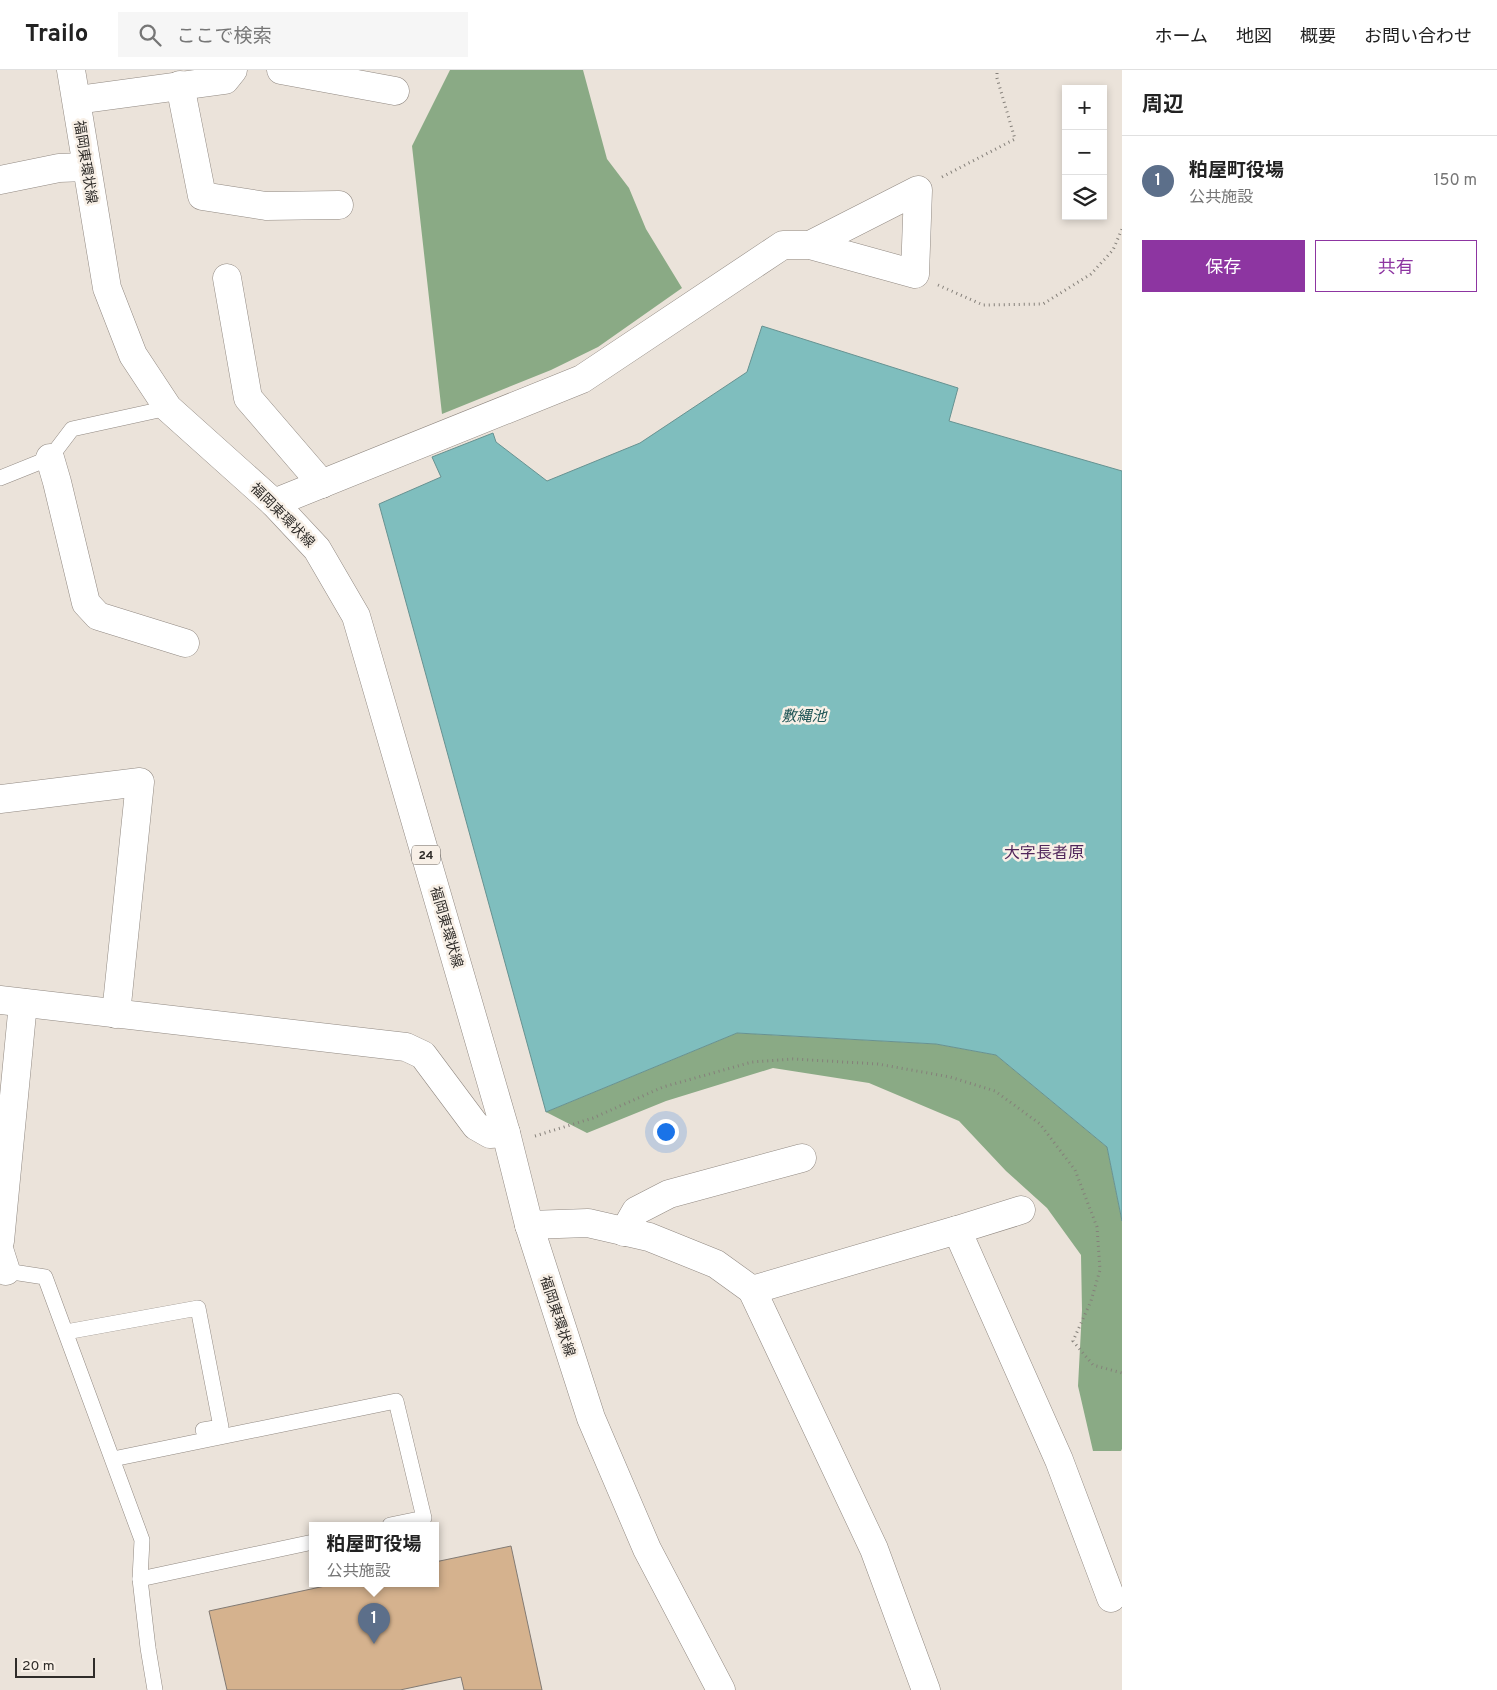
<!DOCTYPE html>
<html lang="ja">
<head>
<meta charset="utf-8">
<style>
  body { margin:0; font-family:Overpass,"Noto Sans JP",sans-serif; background:#f6f6f6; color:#222 }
  .controls { position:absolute; right:15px; top:15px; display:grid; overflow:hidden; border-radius:0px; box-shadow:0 2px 8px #0003 }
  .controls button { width:45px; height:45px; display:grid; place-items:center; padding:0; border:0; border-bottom:1px solid #e0e0e0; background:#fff; color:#222; font:25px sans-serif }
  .scale { position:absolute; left:15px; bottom:12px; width:80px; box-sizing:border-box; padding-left:5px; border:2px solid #2f2c29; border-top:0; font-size:14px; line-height:18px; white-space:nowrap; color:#2f2c29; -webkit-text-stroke:4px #f8f0e7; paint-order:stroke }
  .you { position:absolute; left:665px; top:1061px; width:18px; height:18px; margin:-12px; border:4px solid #fff; border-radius:50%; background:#1a73e8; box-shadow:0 0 0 8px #1a73e833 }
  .badge { display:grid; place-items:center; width:32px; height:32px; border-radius:50%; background:#8d35a1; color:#fff; font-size:16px; font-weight:700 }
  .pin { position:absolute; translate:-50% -41px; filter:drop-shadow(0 1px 2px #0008) }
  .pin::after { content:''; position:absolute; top:26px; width:18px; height:15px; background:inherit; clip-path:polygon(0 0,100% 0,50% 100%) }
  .popup { position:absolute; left:309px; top:1452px; width:130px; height:65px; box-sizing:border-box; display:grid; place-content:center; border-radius:0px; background:#fff; filter:drop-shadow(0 1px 4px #0005); font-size:16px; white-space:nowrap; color:#767676 }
  .popup b { font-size:19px; color:#222 }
  .popup::after { content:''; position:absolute; left:50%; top:100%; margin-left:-10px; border:10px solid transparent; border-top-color:#fff }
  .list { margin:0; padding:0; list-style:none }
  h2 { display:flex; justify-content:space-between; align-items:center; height:65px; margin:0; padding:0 20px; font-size:21px }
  h2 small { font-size:16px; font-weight:400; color:#767676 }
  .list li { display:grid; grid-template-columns:32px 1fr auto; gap:15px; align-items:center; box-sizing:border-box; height:90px; padding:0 20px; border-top:1px solid #e0e0e0 }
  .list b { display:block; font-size:19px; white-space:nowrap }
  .list p { margin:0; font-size:16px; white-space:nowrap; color:#767676 }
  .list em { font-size:16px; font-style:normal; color:#767676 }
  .actions { display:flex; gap:10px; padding:15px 20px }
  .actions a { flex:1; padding:11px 0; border:1px solid #8d35a1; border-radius:0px; text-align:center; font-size:18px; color:#8d35a1 }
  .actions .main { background:#8d35a1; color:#fff }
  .icon { flex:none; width:28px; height:28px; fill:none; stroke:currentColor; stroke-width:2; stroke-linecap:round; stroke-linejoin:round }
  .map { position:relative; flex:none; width:1122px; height:1620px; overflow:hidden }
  header { display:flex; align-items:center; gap:30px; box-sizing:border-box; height:70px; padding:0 25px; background:#fff; border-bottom:1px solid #e0e0e0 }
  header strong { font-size:24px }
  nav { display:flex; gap:28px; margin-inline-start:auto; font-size:18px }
  .search { width:350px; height:45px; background:#f6f6f6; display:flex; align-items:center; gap:12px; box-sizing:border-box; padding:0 18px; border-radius:0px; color:#767676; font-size:19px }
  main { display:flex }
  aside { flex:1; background:#fff }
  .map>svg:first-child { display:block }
  .forest { fill:#8aaa85 }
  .water { fill:#7fbebe; stroke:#679291 }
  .building { fill:#d5b28e; stroke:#827a73 }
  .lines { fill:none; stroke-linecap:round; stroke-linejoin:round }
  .lane-casing { stroke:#918982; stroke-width:16 }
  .street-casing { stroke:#918982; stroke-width:29 }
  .primary-casing { stroke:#918982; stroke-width:29 }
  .path { stroke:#85807a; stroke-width:3; stroke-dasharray:1 4; stroke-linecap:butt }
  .lane { stroke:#fff; stroke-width:15 }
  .street { stroke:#fff; stroke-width:28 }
  .primary { stroke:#fff; stroke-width:28 }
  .labels { text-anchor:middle; stroke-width:5; stroke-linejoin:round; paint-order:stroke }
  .shield { fill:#f8f0e7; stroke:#6b6762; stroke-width:1 }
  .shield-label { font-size:12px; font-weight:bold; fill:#2f2c29 }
  .street-label { font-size:14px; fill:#2f2c29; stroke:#f8f0e7 }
  .water-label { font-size:15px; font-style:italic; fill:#1d5354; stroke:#f8f0e7 }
  .quarter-label { font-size:16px; fill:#51275b; stroke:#f8f0e7 }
</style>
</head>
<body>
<header>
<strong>Trailo</strong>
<div class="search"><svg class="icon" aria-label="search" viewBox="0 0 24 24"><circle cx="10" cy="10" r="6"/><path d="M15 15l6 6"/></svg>ここで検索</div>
<nav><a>ホーム</a><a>地図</a><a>概要</a><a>お問い合わせ</a></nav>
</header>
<main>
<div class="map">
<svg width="1122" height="1620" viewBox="0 0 1122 1620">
  <rect width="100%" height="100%" fill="#ebe3da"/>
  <g class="forest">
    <path d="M450,0h133l24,89 22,29 17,41 36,59 -84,59 -47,23 -109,44 -30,-268z"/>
    <path d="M737,963l199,11 60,11 111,92 15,74v228l-1,2h-28l-15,-65 4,-76 -1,-55 -34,-47 -41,-37 -47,-50 -90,-38 -96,-15 -107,33 -79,32 -41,-21z"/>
  </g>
  <path class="water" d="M762,256l196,62 -9,33 173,50v750l-15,-74 -111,-92 -60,-11 -199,-11 -191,79 -167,-608 62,-27 -9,-20 61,-24 3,9 51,39 93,-38 107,-71z"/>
  <path class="building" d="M511,1476l31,144h-78l-3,-13 -61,13h-173l-18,-79 130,-28h96v-21z"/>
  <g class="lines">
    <defs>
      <g id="lane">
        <path d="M0,408l50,-20 22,-29 96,-21"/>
        <path d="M6,1201l39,6 97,263 -2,39 8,69 7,42"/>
        <path d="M66,1262l132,-24 23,119 -18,3"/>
        <path d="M113,1389l283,-58 28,117 -34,7"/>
        <path d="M140,1509l173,-37"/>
      </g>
      <g id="street">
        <path d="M281,0l114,21"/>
        <path d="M180,15l22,111 64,10 73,-1"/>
        <path d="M77,30l148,-20 8,-10"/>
        <path d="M0,110l59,-12 27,-1"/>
        <path d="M227,208l21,120 74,86"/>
        <path d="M50,388l7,24 29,121 12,13 87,27"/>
        <path d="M274,433l308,-124 201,-134h27l105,29 3,-84 -108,55"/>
        <path d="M0,729l140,-17 -24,232"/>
        <path d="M0,930l406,47 17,8 53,71 14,8 16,-1"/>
        <path d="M529,1155l59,-2 61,14 67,27 36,26 122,259 52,141"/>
        <path d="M957,1160l64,-20"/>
        <path d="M624,1162l12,-21 33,-17 133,-36"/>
        <path d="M0,1171l23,-238"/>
        <path d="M0,1182l6,19"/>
        <path d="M752,1220l205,-60 102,230 52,138"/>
      </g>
      <path id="primary" d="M71,0l36,218 26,67 35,53 106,95 43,46 39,67 150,517 23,92 62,193 56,131 74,141"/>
    </defs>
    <use href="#lane" class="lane-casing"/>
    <use href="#street" class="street-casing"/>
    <use href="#primary" class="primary-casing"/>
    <g class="path">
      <path d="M942,107l73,-38 -18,-61v-8"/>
      <path d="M938,215l45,20 60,-1 48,-30 22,-24 9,-21"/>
      <path d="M535,1066l58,-18 70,-31 89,-25 41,-3 85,5 72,13 45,14 45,33 35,46 22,57 3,43 -9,31 -18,40 20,24 29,8"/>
    </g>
    <use href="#lane" class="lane"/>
    <use href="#street" class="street"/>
    <use href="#primary" class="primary"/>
  </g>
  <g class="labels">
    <rect class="shield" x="412" y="775.5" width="28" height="19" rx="4"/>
    <g class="shield-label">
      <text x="426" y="789">24</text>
    </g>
    <g class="street-label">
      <text transform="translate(86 92) rotate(81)" y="5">福岡東環状線</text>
      <text transform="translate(283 445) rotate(45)" y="5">福岡東環状線</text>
      <text transform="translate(447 857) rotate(74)" y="5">福岡東環状線</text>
      <text transform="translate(558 1246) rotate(72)" y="5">福岡東環状線</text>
    </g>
    <g class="water-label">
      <text x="804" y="651">敷縄池</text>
    </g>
    <g class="quarter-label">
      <text x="1044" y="788">大字長者原</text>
    </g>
  </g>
</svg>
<div class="controls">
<button>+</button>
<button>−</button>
<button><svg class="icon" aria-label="layers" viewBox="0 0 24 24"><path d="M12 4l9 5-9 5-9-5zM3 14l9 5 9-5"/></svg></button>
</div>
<div class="scale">20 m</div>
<div class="you"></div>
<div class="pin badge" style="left:374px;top:1574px;background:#5c6f8a">1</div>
<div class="popup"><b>粕屋町役場</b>公共施設</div>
</div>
<aside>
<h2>周辺<small></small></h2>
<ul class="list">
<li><span class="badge" style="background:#5c6f8a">1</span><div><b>粕屋町役場</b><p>公共施設</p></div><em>150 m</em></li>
</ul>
<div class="actions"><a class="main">保存</a><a>共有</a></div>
</aside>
</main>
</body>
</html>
